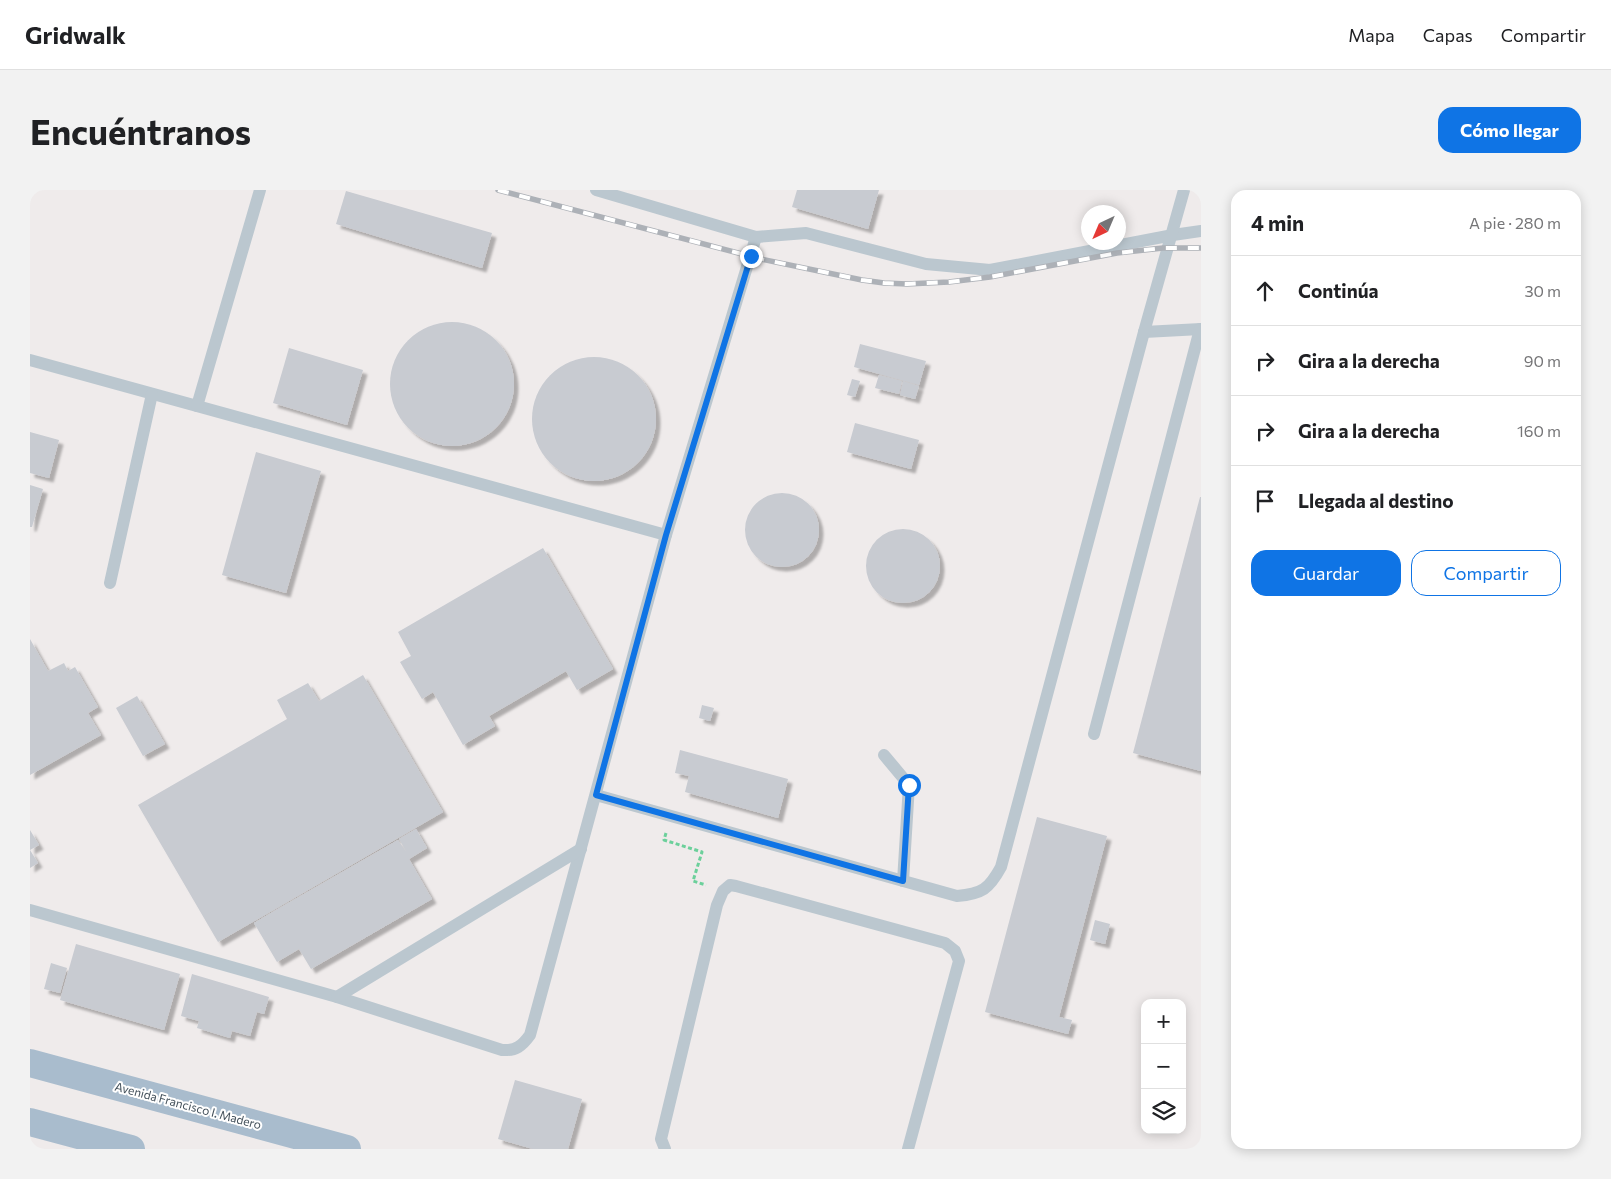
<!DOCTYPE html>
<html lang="es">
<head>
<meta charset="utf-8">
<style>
  body { margin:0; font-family:Commissioner,sans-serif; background:#f2f2f2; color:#202124 }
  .controls { position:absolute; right:15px; bottom:15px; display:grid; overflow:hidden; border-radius:10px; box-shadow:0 2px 12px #0003 }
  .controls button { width:45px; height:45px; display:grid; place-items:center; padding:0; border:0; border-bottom:1px solid #e0e0e0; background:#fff; color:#202124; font:25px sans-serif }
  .compass { position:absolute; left:1051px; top:15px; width:45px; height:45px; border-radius:50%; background:#fff; box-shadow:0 2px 12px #0003; rotate:224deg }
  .stop { position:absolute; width:15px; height:15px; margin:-11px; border:4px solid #0f74e5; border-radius:50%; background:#fff }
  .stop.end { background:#0f74e5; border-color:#fff; box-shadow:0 1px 5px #0008 }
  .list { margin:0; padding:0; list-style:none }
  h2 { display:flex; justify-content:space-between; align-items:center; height:65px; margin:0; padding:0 20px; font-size:21px }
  h2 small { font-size:16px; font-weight:400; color:#757577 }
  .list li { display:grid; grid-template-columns:32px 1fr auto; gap:15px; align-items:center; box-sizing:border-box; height:70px; padding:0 20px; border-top:1px solid #e0e0e0 }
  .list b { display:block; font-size:19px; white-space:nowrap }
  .list em { font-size:16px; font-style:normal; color:#757577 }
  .actions { display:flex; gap:10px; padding:15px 20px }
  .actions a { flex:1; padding:11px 0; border:1px solid #0f74e5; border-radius:15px; text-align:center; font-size:18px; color:#0f74e5 }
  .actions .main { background:#0f74e5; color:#fff }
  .icon { flex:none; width:28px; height:28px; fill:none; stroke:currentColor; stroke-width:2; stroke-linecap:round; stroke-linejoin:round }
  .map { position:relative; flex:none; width:1171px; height:959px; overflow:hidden; border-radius:15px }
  header { display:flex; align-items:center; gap:30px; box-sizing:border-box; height:70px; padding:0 25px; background:#fff; border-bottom:1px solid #e0e0e0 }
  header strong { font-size:24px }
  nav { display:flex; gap:28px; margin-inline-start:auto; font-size:18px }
  .intro { display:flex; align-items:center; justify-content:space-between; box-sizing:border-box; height:120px; padding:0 30px }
  h1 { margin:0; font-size:35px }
  .button { padding:12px 22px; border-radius:15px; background:#0f74e5; color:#fff; font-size:18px; font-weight:700 }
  main { display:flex; gap:30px; padding:0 30px }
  aside { flex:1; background:#fff; border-radius:15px; box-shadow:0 2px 12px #0003 }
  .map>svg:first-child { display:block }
  .building { fill:#c8cbd1; filter:url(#shadow) }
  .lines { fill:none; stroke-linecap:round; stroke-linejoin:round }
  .path { stroke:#6cd09b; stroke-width:3; stroke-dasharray:4 2.5; stroke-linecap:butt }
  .service { stroke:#bbc7cf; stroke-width:12 }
  .primary { stroke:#a9bccd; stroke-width:28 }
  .rail-casing { stroke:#adb1b7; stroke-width:5.5 }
  .rail { stroke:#fff; stroke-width:4; stroke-dasharray:11; stroke-linecap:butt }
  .route { stroke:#0f74e5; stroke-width:6 }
  .labels { text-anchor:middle; stroke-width:4; stroke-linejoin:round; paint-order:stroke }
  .street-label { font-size:12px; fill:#43505a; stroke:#fff }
</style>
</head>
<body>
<header>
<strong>Gridwalk</strong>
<nav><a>Mapa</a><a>Capas</a><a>Compartir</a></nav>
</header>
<div class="intro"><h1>Encuéntranos</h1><a class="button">Cómo llegar</a></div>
<main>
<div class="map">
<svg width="1171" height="959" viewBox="0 0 1171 959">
  <defs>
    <filter id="shadow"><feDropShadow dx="4.5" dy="4.5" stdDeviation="1" flood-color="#0004"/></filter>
  </defs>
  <rect width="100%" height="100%" fill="#efebeb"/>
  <g class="building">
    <path d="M767,0h82l-11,39 -76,-22z"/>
    <path d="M316,1l146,42 -10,35 -146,-44z"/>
    <circle cx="422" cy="194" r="62"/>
    <path d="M830,154l66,17 -7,24 -65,-18z"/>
    <path d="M259,158l74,22 -16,55 -74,-22z"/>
    <circle cx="564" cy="229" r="62"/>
    <path d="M849,185l23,6 -3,13 -24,-6z"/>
    <path d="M822,189l8,2 -5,16 -8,-2z"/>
    <path d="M873,191l16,5 -4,13 -15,-4z"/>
    <path d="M825,233l64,17 -8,29 -64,-17z"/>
    <path d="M0,242l29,8 -10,38 -19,-5z"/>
    <path d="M226,262l65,19 -35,122 -64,-18z"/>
    <path d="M0,295l13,4 -11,38h-2z"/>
    <circle cx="752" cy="340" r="37"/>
    <path d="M1170,307h1v274l-68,-18z"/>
    <circle cx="873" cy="376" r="37"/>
    <path d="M513,358l70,121 -36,21 -11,-19 -77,45 6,10 -32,19 -30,-53 -11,7 -22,-37 11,-6 -13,-24z"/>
    <path d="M0,449l18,32 16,-8 4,8 7,-4 23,40 -10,6 13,22 -71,40z"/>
    <path d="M333,485l80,137 -225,130 -80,-137 149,-86 -10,-19 31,-17 11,18z"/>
    <path d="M107,506l28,48 -22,12 -27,-48z"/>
    <path d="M672,515l12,3 -4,13 -11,-3z"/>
    <path d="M650,560l108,29 -10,39 -93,-26 4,-16 -14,-3z"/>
    <path d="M1007,627l70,19 -48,181 13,3 -4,14 -83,-22z"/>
    <path d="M386,639l11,19 -18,11 23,40 -121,70 -12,-20 -22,13 -23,-39 22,-13 18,32 -18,-32 122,-70 9,13 -8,-14z"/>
    <path d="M0,640l9,15 -9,5 8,13 -8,5z"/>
    <path d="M1065,730l15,4 -5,20 -15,-4z"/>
    <path d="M46,754l104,30 -16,56 -104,-30z"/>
    <path d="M21,773l16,5 -7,25 -16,-4z"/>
    <path d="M162,784l77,23 -5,17 -7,-2 -7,24 -18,-5 -2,7 -33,-10 2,-7 -18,-5z"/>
    <path d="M485,890l67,19 -14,50h-35l-35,-10z"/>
  </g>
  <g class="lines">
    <path class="path" d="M636,643l-2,7 38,12 -9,29 13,4"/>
    <g class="service">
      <path d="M566,0l160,47 50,-4 120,31 64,6 183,-35 28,-4"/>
      <path d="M1114,142l57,-3"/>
      <path d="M0,170l636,175"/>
      <path d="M167,216l63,-216"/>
      <path d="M80,393l42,-189"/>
      <path d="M1064,544l106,-405"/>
      <path d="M854,565l25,30 -6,96"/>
      <path d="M566,605l361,101c25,-2 32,-7 44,-29l143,-535 40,-142"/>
      <path d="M0,720l307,87 165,53c14,1 20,-4 28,-15l136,-500 90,-298"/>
      <path d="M307,807l244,-148"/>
      <path d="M635,959l-4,-10 56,-234 6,-14 7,-6 6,1 209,57 10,8 4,10 -51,188"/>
    </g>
    <g class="primary">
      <path d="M0,873l317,86"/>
      <path d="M0,932l101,27"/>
    </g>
    <defs>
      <path id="rail" d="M468,0l263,69 101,21 22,3 23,1 42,-2 41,-5 127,-24 46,-5h38"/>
    </defs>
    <use href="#rail" class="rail-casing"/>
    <use href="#rail" class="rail"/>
  </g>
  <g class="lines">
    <path class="route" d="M721,66l-85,279 -70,260 307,86 6,-96"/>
  </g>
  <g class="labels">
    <g class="street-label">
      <text transform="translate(158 916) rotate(15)" y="4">Avenida Francisco I. Madero</text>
    </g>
  </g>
</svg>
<div class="controls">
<button>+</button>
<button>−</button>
<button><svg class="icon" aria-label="layers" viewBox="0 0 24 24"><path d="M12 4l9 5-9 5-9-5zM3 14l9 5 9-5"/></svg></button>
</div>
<svg class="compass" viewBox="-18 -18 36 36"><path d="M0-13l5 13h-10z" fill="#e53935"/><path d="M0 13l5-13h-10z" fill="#757577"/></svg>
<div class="stop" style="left:879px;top:595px"></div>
<div class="stop end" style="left:721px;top:66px"></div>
</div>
<aside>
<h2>4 min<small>A pie · 280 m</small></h2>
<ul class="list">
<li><svg class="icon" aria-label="ahead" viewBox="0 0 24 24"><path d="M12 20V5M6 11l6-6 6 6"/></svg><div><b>Continúa</b></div><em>30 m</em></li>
<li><svg class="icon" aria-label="right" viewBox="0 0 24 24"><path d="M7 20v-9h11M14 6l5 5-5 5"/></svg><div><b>Gira a la derecha</b></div><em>90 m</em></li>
<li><svg class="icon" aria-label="right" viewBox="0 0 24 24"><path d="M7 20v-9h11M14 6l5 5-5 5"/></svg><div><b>Gira a la derecha</b></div><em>160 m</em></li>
<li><svg class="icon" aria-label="arrive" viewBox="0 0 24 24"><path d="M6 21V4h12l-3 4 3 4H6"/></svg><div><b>Llegada al destino</b></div></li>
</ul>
<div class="actions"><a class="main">Guardar</a><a>Compartir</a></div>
</aside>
</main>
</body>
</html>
